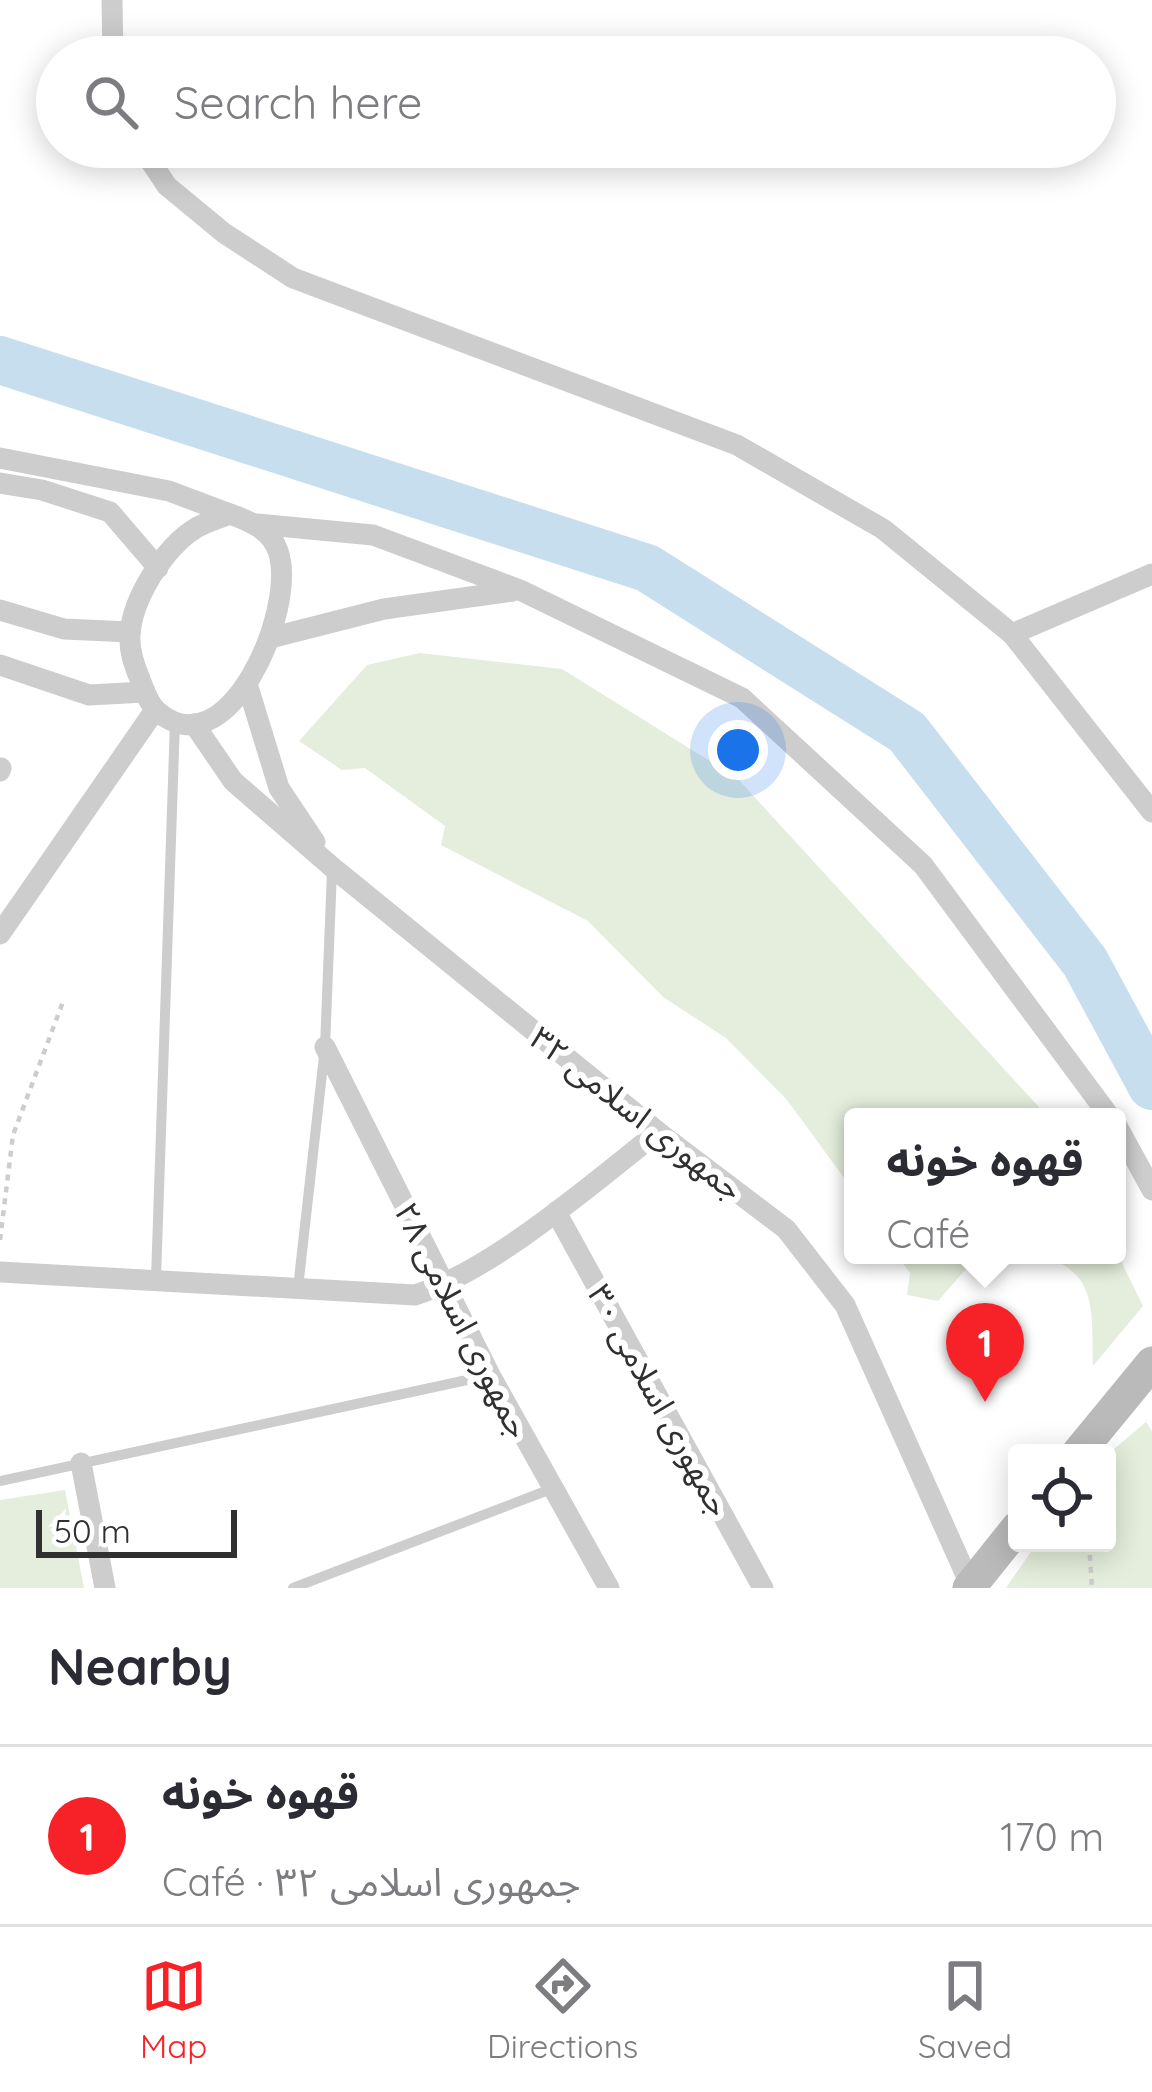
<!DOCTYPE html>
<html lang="en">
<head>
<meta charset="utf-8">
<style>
  body { margin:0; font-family:Quicksand,"Noto Sans Arabic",sans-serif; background:#f2f2f3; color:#2b2b33 }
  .controls { position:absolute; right:36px; bottom:36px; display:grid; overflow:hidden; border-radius:12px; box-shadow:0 6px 30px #0003 }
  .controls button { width:108px; height:108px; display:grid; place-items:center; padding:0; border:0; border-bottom:3px solid #e1e1e2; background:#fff; color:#2b2b33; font:60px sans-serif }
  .scale { position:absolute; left:36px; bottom:30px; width:201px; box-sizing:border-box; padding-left:12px; border:6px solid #303030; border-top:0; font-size:33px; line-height:42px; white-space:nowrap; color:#303030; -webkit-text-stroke:9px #fff; paint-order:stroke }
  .you { position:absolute; left:738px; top:750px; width:42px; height:42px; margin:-30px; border:9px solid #fff; border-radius:50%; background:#1a73e8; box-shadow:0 0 0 18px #1a73e833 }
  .badge { display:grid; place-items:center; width:78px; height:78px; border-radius:50%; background:#f62227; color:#fff; font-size:39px; font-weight:700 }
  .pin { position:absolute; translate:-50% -99px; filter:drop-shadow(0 3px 6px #0008) }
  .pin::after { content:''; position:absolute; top:63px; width:42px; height:36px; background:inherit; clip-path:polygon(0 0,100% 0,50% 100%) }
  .popup { position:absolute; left:844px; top:1108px; width:282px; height:156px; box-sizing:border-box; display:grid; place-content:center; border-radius:12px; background:#fff; filter:drop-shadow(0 3px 9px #0005); font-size:39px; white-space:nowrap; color:#7c7c81 }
  .popup b { font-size:45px; color:#2b2b33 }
  .popup::after { content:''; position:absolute; left:50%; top:100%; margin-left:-24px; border:24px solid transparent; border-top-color:#fff }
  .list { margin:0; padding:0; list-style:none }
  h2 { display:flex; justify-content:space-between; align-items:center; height:156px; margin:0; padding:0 48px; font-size:51px }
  h2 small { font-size:39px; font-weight:400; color:#7c7c81 }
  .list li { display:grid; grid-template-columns:78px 1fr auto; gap:36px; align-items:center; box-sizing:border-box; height:180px; padding:0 48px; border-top:3px solid #e1e1e2 }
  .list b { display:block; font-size:45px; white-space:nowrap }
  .list p { margin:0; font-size:39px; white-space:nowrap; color:#7c7c81 }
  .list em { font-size:39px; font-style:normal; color:#7c7c81 }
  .icon { flex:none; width:66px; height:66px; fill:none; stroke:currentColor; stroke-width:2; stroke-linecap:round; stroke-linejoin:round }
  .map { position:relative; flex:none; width:1152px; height:1588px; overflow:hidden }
  .search { position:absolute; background:#fff; box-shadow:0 6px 30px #0003; left:36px; right:36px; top:36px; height:132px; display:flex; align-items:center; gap:30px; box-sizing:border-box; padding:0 42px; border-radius:66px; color:#7c7c81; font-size:45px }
  .sheet { height:336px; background:#fff }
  nav { display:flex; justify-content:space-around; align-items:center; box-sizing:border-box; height:168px; border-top:3px solid #e1e1e2; background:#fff; font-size:33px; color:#7c7c81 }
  nav a { display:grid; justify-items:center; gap:6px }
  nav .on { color:#f62227 }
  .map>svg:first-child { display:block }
  .green { fill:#e5eedc }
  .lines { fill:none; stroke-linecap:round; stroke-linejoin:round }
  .river { stroke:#c7deef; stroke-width:48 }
  .path { stroke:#cdcdcd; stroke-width:4.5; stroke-dasharray:6 6; stroke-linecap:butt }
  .lane { stroke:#cdcdcd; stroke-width:10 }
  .street { stroke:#cdcdcd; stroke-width:21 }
  .secondary { stroke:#bababa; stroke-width:33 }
  .labels { text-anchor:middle; stroke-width:12; stroke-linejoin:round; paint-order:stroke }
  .street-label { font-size:33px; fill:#303030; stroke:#fff }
</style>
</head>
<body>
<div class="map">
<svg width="1152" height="1588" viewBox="0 0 1152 1588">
  <rect width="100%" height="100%" fill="#fff"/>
  <g class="green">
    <path d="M420,653l142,16 175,109 311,339h-195v73l-66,-90 -61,-62 -63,-41 -75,-76 -147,-76 4,-19 -80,-58 -23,2 -43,-29 68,-76z"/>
    <path d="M1117,1253l26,53 -50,60c-2,-52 7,-94 -53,-111z"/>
    <path d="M897,1255h110l-42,15 -27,31 -31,-6 3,-22z"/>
    <path d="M1146,1422l6,9v157h-146l31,-45h70v-88z"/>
    <path d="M65,1490l19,98h-84v-88z"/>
  </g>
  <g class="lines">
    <path class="river" d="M0,360l647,208 260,164 178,230 67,124"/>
    <g class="path">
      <path d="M0,1240l13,-105 51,-136"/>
      <path d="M1089,1543l3,45"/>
    </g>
    <g class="lane">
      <path d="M156,1278l19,-556"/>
      <path d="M298,1288l27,-241 7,-176"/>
      <path d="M0,1481l490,-106"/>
      <path d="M293,1588l258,-99"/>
    </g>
    <g class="street">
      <path d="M112,0l1,57"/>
      <path d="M141,147l26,39 57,47 69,45 444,167 146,84 129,105 140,178"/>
      <path d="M0,458l169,33 61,23"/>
      <path d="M0,483l42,7 68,22 48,56"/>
      <path d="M230,514c20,7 41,16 48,37 20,58 -51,222 -121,160 -8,-7 -13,-21 -17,-32 -6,-14 -11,-28 -10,-44 2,-37 35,-88 66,-107 10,-6 23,-10 34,-14z"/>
      <path d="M257,524l116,11 147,55 222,108 181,167 187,252"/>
      <path d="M0,610l64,19 66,3"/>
      <path d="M1012,634l140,-60"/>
      <path d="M270,638l114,-29 129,-18"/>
      <path d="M0,665l89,30 56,-3"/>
      <path d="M248,687l31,101 36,54"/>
      <path d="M194,724l39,57 99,86 326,265 128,97 59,76 125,279"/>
      <path d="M0,771l1,-3"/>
      <path d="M0,934l155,-224"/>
      <path d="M325,1047l165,328 119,213"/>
      <path d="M1117,1126l35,64"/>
      <path d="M556,1212l207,376"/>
      <path d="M0,1272l415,23c78,-25 177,-111 243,-163"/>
      <path d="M81,1463l24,125"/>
    </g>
    <g class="secondary">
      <path d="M1078,1453l74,-90"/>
      <path d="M969,1588l48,-60"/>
    </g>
  </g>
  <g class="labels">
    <g class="street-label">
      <text transform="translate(637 1113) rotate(38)" y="12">جمهوری اسلامی ۳۲</text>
      <text transform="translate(463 1320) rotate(63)" y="12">جمهوری اسلامی ۲۸</text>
      <text transform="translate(660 1400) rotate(61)" y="12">جمهوری اسلامی ۳۰</text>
    </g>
  </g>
</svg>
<div class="controls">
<button><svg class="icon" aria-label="locate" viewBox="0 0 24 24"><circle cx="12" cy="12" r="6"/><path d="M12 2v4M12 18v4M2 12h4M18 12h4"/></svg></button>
</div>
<div class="scale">50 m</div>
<div class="you"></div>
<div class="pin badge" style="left:985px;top:1402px">1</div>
<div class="popup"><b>قهوه خونه</b>Café</div>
<div class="search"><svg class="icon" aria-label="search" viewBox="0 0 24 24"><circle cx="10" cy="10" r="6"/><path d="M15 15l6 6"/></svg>Search here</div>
</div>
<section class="sheet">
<h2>Nearby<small></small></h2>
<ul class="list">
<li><span class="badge">1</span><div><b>قهوه خونه</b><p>Café · جمهوری اسلامی ۳۲</p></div><em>170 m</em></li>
</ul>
</section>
<nav>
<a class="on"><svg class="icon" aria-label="map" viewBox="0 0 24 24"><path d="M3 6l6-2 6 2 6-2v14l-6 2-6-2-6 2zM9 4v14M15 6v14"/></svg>Map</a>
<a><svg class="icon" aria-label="directions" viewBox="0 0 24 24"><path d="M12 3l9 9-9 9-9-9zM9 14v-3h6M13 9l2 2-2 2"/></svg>Directions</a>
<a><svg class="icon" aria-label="saved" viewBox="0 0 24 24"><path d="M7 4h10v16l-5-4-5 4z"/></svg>Saved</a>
</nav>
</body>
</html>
